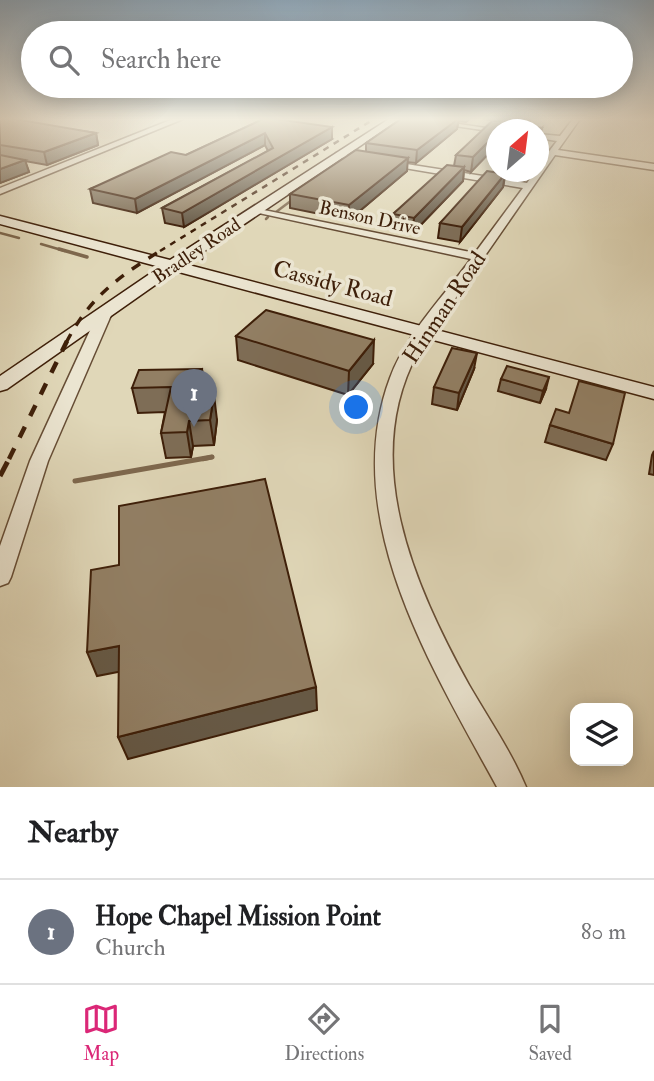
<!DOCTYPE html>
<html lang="en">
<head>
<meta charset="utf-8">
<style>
  body { margin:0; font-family:"IM FELL Double Pica",serif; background:#f2f2f2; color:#202124 }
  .controls { position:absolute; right:21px; bottom:21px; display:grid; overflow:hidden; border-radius:14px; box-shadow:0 4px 18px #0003 }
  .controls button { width:63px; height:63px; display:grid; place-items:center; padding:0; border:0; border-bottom:2px solid #e0e0e0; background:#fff; color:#202124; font:35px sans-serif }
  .compass { position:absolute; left:486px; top:119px; width:63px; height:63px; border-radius:50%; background:#fff; box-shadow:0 4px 18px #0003; rotate:28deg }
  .you { position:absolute; left:357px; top:408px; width:24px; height:24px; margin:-18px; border:5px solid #fff; border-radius:50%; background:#1a73e8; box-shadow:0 0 0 10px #1a73e833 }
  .badge { display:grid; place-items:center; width:46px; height:46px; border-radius:50%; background:#db2777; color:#fff; font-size:23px; font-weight:700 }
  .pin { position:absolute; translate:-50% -58px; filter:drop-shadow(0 2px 4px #0008) }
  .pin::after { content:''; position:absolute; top:37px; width:24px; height:21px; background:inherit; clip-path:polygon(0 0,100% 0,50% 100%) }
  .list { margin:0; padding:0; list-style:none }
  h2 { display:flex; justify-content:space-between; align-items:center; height:91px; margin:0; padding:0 28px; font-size:30px }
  h2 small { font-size:23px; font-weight:400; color:#757577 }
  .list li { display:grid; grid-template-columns:46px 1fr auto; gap:21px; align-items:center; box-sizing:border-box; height:105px; padding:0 28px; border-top:2px solid #e0e0e0 }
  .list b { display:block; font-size:26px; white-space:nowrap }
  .list p { margin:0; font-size:23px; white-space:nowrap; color:#757577 }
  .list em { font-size:23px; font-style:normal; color:#757577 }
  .icon { flex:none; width:38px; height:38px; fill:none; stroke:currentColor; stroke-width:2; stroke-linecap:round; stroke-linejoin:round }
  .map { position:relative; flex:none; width:654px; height:787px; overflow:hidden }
  .search { position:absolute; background:#fff; box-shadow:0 4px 18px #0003; left:21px; right:21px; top:21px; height:77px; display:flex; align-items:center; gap:18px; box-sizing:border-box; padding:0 24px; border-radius:38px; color:#757577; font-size:26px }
  .sheet { height:196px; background:#fff }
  nav { display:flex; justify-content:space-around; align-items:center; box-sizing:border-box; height:98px; border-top:2px solid #e0e0e0; background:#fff; font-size:19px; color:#757577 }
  nav a { display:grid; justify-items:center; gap:4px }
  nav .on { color:#db2777 }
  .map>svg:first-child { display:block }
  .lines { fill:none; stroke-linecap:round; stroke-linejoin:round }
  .stream-far3 { stroke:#7e684e; stroke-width:2.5 }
  .stream-far2 { stroke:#7e684e; stroke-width:3.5 }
  .stream-far1 { stroke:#7e684e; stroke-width:4.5 }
  .stream { stroke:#7e684e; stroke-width:5 }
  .street-casing { stroke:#664d35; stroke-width:3 }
  .secondary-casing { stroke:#3e1f09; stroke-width:3 }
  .street { fill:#ebe5d1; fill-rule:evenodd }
  .secondary { fill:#ebe5d1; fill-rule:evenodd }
  .rail-far3 { stroke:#3e1f09; stroke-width:2.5; stroke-dasharray:6 6; stroke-linecap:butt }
  .rail-far2 { stroke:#3e1f09; stroke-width:3.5; stroke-dasharray:10 10; stroke-linecap:butt }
  .rail-far1 { stroke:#3e1f09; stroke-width:4.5; stroke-dasharray:12 12; stroke-linecap:butt }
  .rail { stroke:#3e1f09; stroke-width:5; stroke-dasharray:16 16; stroke-linecap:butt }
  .wall { fill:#7e6d56; stroke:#3e1f09; stroke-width:2 }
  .shaded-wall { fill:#665946; stroke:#3e1f09; stroke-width:2 }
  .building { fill:#927f64; stroke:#3e1f09; stroke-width:2 }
  .labels { text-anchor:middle; stroke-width:7; stroke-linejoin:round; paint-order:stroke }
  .far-street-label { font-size:19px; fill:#3e1f09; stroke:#ebe5d1 }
  .street-label { font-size:23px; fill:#3e1f09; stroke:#ebe5d1 }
</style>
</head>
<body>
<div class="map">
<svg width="654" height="787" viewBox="0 0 654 787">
  <rect width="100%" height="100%" fill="#e0d7b8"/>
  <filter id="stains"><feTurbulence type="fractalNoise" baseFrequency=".00286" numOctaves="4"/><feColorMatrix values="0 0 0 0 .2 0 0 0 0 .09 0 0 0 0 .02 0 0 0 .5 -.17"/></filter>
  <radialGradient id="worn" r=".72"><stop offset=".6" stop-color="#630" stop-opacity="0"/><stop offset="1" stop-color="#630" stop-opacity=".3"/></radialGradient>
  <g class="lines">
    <g class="stream-far3">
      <path d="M276,212l16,-12"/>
      <path d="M266,219l2,-2"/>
      <path d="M0,233l19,5"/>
      <path d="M41,244l24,7"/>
    </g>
    <path class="stream-far2" d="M59,249l28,8"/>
    <path class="stream-far1" d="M203,459l9,-2"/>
    <path class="stream" d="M75,481l137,-24"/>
    <defs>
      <g id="street">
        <path d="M173,119h10l-183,75v-6z"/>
        <path d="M407,119h19l73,11 -3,2z"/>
        <path d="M573,119h7l-22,31 96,14v6l-99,-15 -137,197c-59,109 -4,233 51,333 19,33 42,66 57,102h-29c-65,-119 -159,-270 -107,-409 16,-44 54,-82 81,-119l-222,-48 5,-3 221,45 48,-65 -184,-31h-3v-4l191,30 8,-11h3v-6l19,-25 -19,-3v-4l22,2z"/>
        <path d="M105,309l7,4 -64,148 -37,116 -3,6 -8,3v-40l30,-85 68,-148z"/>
      </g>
      <path id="secondary" d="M389,119h11l-215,145 469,123v12l-479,-128 -168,118 -7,2v-15l160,-109 -160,-43v-8l170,44z"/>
    </defs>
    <use href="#street" class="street-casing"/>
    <use href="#secondary" class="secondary-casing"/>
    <use href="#street" class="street"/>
    <use href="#secondary" class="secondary"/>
    <path class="rail-far3" d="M160,251l214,-132"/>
    <path class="rail-far2" d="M66,343c24,-47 54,-67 97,-94"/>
    <path class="rail-far1" d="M9,459l58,-118"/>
    <path class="rail" d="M0,476l10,-19"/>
  </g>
  <g class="wall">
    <path d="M0,119l96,14 2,12 -51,20 -22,-4 4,11 -29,11z"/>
    <path d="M263,119l69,20 -148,88 -19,-4 -3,-15 106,-57 -3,-6 -128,68 -44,-10 -3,-14 96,-34z"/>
    <path d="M401,119h69l-4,3 -8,-1 -1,8 -41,34 -9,-1v9l-58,49 -59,-12v-14l76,-42v-9z"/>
    <path d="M483,119h48l-5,7 16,2 -3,13 -1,-11h-42l-25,42 -7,-2 -1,11 -50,52 -21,-5 1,-14 61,-48 2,-11 42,-34z"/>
    <path d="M496,159v13h19l-4,6 -6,-1 -2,10 -43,55 -22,-4 2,-15 54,-51z"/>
    <path d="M236,336l137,28 -25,31 -110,-35z"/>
    <path d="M202,369l3,27 12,24 -3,25 -21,1 -2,11 -25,1 -5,-25 4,-21 -27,1 -6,-25z"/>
    <path d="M474,369l-17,41 -25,-6 2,-17z"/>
    <path d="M501,379l45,10 -6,14 -42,-12z"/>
    <path d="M550,425l63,19 -7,16 -61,-18z"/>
    <path d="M654,451v24l-5,-1 3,-19z"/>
  </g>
  <g class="shaded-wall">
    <path d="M458,119h1l-2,10 -41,34 1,-13z"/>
    <path d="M523,119h8l-8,11 -5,-5z"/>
    <path d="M332,127v12l-148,88 -2,-14z"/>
    <path d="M542,128l-3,13 -1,1v-10z"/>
    <path d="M96,133l2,12 -51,20 -3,-13z"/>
    <path d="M265,133v12l-128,68 -2,-14z"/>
    <path d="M496,134v12l-25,26 2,-15z"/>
    <path d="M408,158l-1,13 -58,49v-15z"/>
    <path d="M25,160l4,12 -29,11v-14z"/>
    <path d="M464,167l-1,14 -50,52 1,-15z"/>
    <path d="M505,174l-2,13 -43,55 2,-15z"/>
    <path d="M374,340l-1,24 -25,31 1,-24z"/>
    <path d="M477,353l-3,16 -17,41 2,-17z"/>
    <path d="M202,369l3,24 -4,27 -4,-24z"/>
    <path d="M549,377l-3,12 -6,14 3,-12z"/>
    <path d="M214,395l3,25 -3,25 -4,-25z"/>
    <path d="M189,421l4,25 -2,11 -4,-25z"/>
    <path d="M119,646l9,24 -31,6 -10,-24z"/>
    <path d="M316,687l1,23 -189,49 -10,-22z"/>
  </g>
  <g class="building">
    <path d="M0,119h15l81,14 -52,19 -44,-7z"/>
    <path d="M263,119h13l56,8 -150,86 -20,-5 111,-60 -8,-15 -130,66 -45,-10 81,-37 15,3z"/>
    <path d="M401,119h57l-41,31 -51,-7z"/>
    <path d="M502,119h21l-5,6 24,3 -4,4v-2h-30l-4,-3 -2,3h-6v4l-23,23 -17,-2 36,-34h8z"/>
    <path d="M356,150l52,8 -59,47 -59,-11z"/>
    <path d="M0,155l25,5 -25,9z"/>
    <path d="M447,165l17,2 -50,51 -21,-4z"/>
    <path d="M487,171l18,3 -43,53 -22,-4z"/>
    <path d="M266,310l108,30 -25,31 -113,-35z"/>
    <path d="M452,348l25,5 -18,40 -25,-6z"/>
    <path d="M507,366l42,11 -6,14 -42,-12z"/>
    <path d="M202,369l-5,27 17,-1 -4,25 -21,1 -2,11 -26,1 10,-46 -39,1 7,-18z"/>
    <path d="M579,381l46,12 -12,51 -63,-19 6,-16 13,4z"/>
    <path d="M265,479l51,208 -198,50 1,-91 -32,6 4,-82 28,-5v-59z"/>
  </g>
  <linearGradient id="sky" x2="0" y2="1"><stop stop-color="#8fa9bd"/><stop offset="0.52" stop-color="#f1eddf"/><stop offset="1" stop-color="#f1eddf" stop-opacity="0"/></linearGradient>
  <rect width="654" height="229" fill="url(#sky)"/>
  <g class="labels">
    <g class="far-street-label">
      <text transform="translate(370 217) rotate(12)" y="7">Benson Drive</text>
      <text transform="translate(196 250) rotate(-34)" y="7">Bradley Road</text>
    </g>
    <g class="street-label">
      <text transform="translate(333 283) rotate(15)" y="8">Cassidy Road</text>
      <text transform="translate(444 307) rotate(-56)" y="8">Hinman Road</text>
    </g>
  </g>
  <rect width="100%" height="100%" filter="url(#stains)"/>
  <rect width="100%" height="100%" fill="url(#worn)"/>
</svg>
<div class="controls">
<button><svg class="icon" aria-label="layers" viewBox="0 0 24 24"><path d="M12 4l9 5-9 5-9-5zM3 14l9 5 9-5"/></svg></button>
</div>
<svg class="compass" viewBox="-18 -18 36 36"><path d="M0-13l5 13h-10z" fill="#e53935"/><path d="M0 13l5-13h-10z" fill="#757577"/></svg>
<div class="you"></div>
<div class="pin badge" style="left:194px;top:427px;background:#6b7280">1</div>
<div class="search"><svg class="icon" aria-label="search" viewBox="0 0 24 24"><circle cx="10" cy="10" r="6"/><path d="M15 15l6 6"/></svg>Search here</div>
</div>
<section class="sheet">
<h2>Nearby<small></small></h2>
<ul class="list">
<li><span class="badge" style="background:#6b7280">1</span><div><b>Hope Chapel Mission Point</b><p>Church</p></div><em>80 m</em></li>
</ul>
</section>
<nav>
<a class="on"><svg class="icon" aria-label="map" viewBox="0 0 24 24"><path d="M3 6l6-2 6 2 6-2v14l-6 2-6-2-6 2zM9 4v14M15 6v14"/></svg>Map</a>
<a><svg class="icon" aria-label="directions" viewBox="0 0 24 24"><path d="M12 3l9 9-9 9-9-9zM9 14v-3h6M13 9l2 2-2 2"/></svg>Directions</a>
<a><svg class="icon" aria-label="saved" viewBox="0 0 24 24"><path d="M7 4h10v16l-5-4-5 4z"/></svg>Saved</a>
</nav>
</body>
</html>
